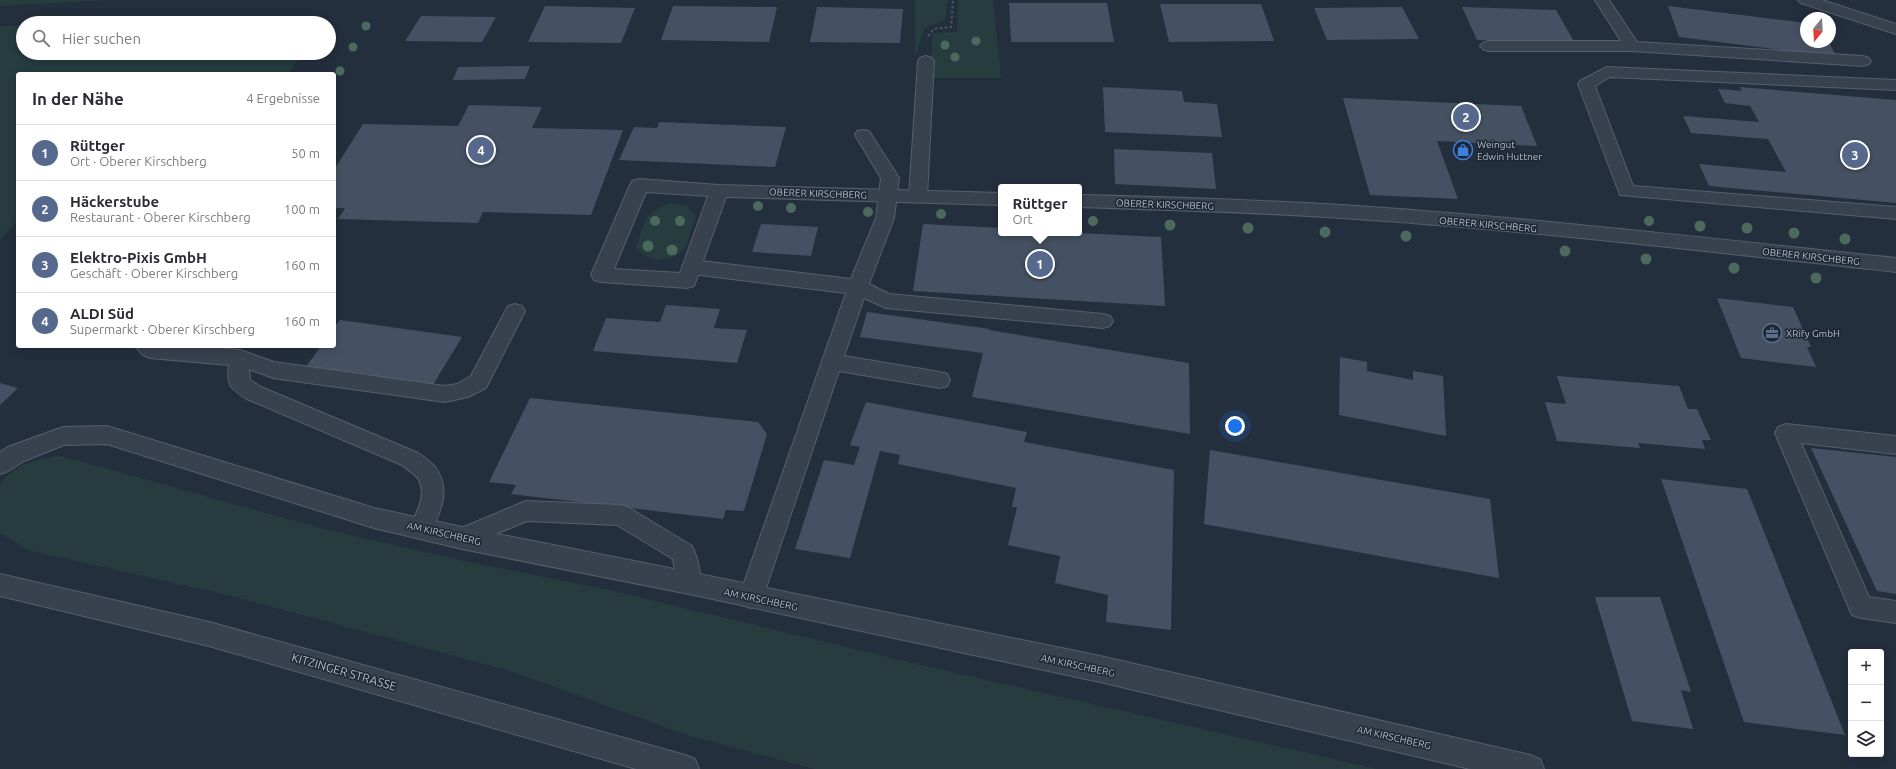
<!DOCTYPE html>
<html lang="de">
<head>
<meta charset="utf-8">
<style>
  body { margin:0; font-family:Ubuntu,sans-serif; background:#f7f7f7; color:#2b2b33 }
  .controls { position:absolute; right:12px; bottom:12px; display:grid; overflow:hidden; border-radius:4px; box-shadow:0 2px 10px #0003 }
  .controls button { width:36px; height:36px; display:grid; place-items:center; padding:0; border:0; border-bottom:1px solid #e1e1e2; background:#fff; color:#2b2b33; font:20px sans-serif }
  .compass { position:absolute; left:1800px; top:12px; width:36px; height:36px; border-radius:50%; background:#fff; box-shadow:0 2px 10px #0003; rotate:198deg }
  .you { position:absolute; left:1235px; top:426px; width:14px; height:14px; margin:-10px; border:3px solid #fff; border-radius:50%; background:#1a73e8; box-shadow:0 0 0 6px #1a73e833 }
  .badge { display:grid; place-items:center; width:26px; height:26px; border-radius:50%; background:#56698c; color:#fff; font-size:13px; font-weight:700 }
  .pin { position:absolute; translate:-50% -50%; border:2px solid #fff; box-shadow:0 1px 4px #0006 }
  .popup { position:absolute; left:998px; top:184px; width:84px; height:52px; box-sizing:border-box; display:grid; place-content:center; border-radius:4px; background:#fff; filter:drop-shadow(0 1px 3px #0005); font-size:13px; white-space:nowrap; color:#7c7c81 }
  .popup b { font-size:15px; color:#2b2b33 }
  .popup::after { content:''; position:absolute; left:50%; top:100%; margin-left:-8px; border:8px solid transparent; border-top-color:#fff }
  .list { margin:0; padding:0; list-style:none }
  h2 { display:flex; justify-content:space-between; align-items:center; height:52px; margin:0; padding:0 16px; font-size:17px }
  h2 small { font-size:13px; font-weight:400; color:#7c7c81 }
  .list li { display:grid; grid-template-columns:26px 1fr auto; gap:12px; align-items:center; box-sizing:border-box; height:56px; padding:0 16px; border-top:1px solid #e1e1e2 }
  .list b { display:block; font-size:15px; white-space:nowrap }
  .list p { margin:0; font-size:13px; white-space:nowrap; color:#7c7c81 }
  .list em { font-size:13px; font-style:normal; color:#7c7c81 }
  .icon { flex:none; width:22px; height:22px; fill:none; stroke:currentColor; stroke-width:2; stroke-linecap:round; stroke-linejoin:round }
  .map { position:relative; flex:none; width:1896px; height:769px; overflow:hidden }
  .search { position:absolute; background:#fff; box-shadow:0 2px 10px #0003; left:16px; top:16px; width:320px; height:44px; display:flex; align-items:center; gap:10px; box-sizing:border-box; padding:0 14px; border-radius:22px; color:#7c7c81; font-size:15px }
  .panel { position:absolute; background:#fff; box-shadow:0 2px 10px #0003; left:16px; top:72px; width:320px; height:276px; border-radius:4px }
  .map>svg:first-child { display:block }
  .green { fill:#263c3f }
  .building { fill:#455162 }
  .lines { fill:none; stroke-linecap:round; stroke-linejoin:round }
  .service-casing { stroke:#565f6c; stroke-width:2 }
  .minor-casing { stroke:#565f6c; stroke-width:2 }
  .tertiary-casing { stroke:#565f6c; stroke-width:2 }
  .path { stroke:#44595c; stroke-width:2; stroke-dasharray:2.5 2.5; stroke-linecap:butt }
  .service { fill:#38414e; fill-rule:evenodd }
  .minor { fill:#38414e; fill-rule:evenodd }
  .tertiary { fill:#38414e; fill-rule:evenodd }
  .tree { fill:#4b6a5d }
  .labels { text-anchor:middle; stroke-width:3; stroke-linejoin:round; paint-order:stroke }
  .poi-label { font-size:10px; fill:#b4bcc9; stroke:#1d2633; text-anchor:start }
  .street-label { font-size:10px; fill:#b4bcc9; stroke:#1d2633 }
  .near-street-label { font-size:12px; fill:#b4bcc9; stroke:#1d2633 }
</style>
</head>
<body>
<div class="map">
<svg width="1896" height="769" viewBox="0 0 1896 769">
  <rect width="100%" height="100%" fill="#242f3e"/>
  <g class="green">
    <path d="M0,0h111l-111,6z"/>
    <path d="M915,0h33l-3,20c-5,3 -13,4 -18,7 -8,7 -7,21 -12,30z"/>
    <path d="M958,0h35l8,78h-70l1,-41 2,-4 23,-1z"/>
    <path d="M329,20l-2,3h-165z"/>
    <path d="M0,26h23v27h281l-17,21h-269v146l-18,20z"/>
    <path d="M671,203l16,3 9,9 -10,31 -10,10 -18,4 -15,-5 -7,-8c10,-27 6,-34 35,-44z"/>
    <path d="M61,456l259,72 144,33 145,29 316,76 452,103h-563l-124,-33 -183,-66 -275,-74 -204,-46 -28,-17v-48c13,-21 38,-26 61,-29z"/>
  </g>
  <g class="building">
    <path d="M1009,3h98l7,39h-103z"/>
    <path d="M1160,4h101l13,37 -105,1z"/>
    <path d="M545,6l90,2 -14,35 -93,-1z"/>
    <path d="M673,6l104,1 -8,35 -108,-2z"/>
    <path d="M1668,6l138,17v19h23l7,15 -157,-20z"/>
    <path d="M817,7l86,2 -3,34 -90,-1z"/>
    <path d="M1402,7l17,32 -92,1 -13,-32z"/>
    <path d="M1462,7l94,3 19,33 -98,-3z"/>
    <path d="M421,16l75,1 -14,25 -77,-1z"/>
    <path d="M530,66l-5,13 -72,1 5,-13z"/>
    <path d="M1103,87l79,4 2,11 33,2 5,33 -117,-5z"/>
    <path d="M1740,87l156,13v103l-187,-17 -10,-22 87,8 -18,-33 -77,-6 -8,-17 76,6 -9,-16 -25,-3 -7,-14 24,2z"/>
    <path d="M1343,98l178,8 16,40 -100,-5 21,58 -88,-4z"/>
    <path d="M469,105l73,2 -10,21 91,2 -32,85 -108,-3 -5,11 -140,-4 7,-11h-11v-38l29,-46 95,2z"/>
    <path d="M659,122l127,5 -11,40 -156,-7 15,-33 23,1z"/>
    <path d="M1114,149l98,4 4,36 -101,-5z"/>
    <path d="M761,224l57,3 -7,29 -59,-4z"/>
    <path d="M923,224l78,4v5h78l82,4 4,69 -252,-15z"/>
    <path d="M1717,298l76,9 18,40h-4l9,20 -75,-9z"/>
    <path d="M666,305l54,4 -6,19 33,2 -10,33 -144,-12 13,-33 54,4z"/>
    <path d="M867,312l123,17 -1,1 200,33 1,71 -218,-37 11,-44 -123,-16z"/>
    <path d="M340,320l122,17 -31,51 -128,-17 18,-25h13v-18z"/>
    <path d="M1340,357l27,5v9l46,9v-9l30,5 3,60 -107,-21z"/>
    <path d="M1557,376l122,10 9,23h9l14,31h-9l3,9 -67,-6 2,5 -83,-7 -12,-39 21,2z"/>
    <path d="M0,383l18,5 -18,17z"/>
    <path d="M530,398l228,24 9,12 -23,77 -18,-1 -3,9 -212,-25 5,-9 -27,-3z"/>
    <path d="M866,402l161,30 -3,10 150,28 -3,160 -65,-8 2,-27 -53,-12 5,-27 -52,-11 9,-38h-5l4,-19 -118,-24 2,-9 -20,-4 -30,107 -55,-9 29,-89 30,5 6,-18 -10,-2z"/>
    <path d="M1811,448l85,9v137l-19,-3z"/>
    <path d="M1210,450l280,49 9,79 -295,-54z"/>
    <path d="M1661,479l86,10 98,246 -101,-13z"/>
    <path d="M1595,597h65l31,95 -10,-2 12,39 -61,-8z"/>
  </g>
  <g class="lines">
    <defs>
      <g id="service">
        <path d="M1595,0h14l28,42 226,14 6,2 2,3 -2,3 -6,2 -231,-15h-144l-5,-2 -3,-3 3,-3 5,-2h133z"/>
        <path d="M926,56l6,2 2,3 -7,135 -3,4 -6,2 -6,-2 -3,-4 9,-135 2,-3z"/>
        <path d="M1607,67l289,13v10l-286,-13 -15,9 38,100 263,21v12l-276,-24 -42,-111 2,-3z"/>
        <path d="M863,130l6,1 30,47 -5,40 -25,66 20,10 214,20 7,2 3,5 -3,5 -7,2 -217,-20 -22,-10 -20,58 96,16 7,2 3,6 -3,6 -7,2 -101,-17 -76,226 -3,8 -9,3 -9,-3 -3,-8 107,-304 -154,-19 -7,-2 -3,-5 3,-5 7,-2 159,19 25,-61 5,-40 -26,-43 2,-4z"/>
        <path d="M515,304l7,2 3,5 -39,77 -18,9 -23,5 -172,-24 -24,-9 1,11 11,7 157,66c6,4 12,8 17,14 17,22 5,47 -6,68l-8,3 -8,-3 -4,-7c7,-13 18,-33 10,-48 -3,-6 -12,-10 -17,-15l-155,-66c-16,-10 -21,-14 -18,-34l-79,-7 -7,-3 -8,-9h58l47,4 34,12 171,24 12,-2 14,-8 37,-70z"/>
        <path d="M1786,424l110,12v18l-95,-11 68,154 27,4v22l-35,-5 -9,-3 -77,-182 3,-6z"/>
        <path d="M526,501l95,4 8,3 63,38c6,12 11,32 6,45l-9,3 -9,-3 -3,-8 -4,-24 -56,-34 -90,-4 -65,27 -8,-3 -4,-7 4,-7z"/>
      </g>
      <g id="minor">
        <path d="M1798,0h24l74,24v10l-95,-31z"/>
        <path d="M639,179l80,6 282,8v12l-275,-8 -32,89 -7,2 -86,-6 -7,-2 -3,-5 39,-90 2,-4zM646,192l62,4 -28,77 -66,-4z"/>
        <path d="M1079,195c88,2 176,5 263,10 185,12 370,34 554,53v14c-184,-20 -369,-42 -554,-54 -87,-6 -175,-8 -263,-11z"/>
        <path d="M107,426l267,82 88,19 227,45 411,84 430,99 10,4 4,10h-74l-370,-87 -411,-88 -227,-45 -88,-21 -267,-84 -43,1 -40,16 -16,10 -8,3v-22l8,-5 55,-20z"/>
      </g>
      <path id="tertiary" d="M0,574l209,48 476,133 10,4 4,10h-63l-427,-123 -209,-50z"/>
    </defs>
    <use href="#service" class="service-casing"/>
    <use href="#minor" class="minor-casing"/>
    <use href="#tertiary" class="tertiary-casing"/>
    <path class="path" d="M928,36l6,-7 17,-2 2,-27"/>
    <use href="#service" class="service"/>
    <use href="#minor" class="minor"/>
    <use href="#tertiary" class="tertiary"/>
  </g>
  <g class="tree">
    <circle cx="366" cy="26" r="4.5"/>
    <circle cx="976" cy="41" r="4.5"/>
    <circle cx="945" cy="45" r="4.5"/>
    <circle cx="353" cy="47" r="4.5"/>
    <circle cx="955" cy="57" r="4.5"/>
    <circle cx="340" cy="71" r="4.5"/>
    <circle cx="758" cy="206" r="5"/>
    <circle cx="791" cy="208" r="5"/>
    <circle cx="868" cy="212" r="5"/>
    <circle cx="941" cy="214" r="5"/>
    <circle cx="655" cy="221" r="5"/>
    <circle cx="680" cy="221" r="5"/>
    <circle cx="1093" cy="221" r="5"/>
    <circle cx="1649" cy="221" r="5"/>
    <circle cx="1170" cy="225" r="5.5"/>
    <circle cx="1700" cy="226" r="5.5"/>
    <circle cx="1248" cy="228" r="5.5"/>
    <circle cx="1747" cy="228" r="5.5"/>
    <circle cx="1325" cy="232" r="5.5"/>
    <circle cx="1794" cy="233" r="5.5"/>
    <circle cx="1406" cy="236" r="5.5"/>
    <circle cx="1845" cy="239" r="5.5"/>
    <circle cx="648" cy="246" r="5.5"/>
    <circle cx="672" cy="250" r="5.5"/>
    <circle cx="1565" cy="251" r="5.5"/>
    <circle cx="1646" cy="259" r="5.5"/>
    <circle cx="1734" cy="268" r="5.5"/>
    <circle cx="1816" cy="278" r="5.5"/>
  </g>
  <defs>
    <symbol id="shop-ring" viewBox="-11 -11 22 22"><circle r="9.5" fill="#1d2633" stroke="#3f7fe0" stroke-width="1.5"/><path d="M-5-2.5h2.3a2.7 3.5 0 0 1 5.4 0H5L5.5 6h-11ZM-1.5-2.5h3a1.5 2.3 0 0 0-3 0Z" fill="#3f7fe0"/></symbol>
    <symbol id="office-ring" viewBox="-11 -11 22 22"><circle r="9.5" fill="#1d2633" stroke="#5c6f8a" stroke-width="1.5"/><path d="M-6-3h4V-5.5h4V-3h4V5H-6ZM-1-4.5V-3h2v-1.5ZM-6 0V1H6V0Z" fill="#5c6f8a"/></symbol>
  </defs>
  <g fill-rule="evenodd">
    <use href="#shop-ring" x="1452" y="139" width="22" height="22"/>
    <use href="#office-ring" x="1761" y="322" width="22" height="22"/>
  </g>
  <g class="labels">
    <g class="poi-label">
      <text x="1477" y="148">Weingut<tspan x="1477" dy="12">Edwin Huttner</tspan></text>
      <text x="1786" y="337">XRify GmbH</text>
    </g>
    <g class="street-label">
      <text transform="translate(818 193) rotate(2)" y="4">OBERER KIRSCHBERG</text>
      <text transform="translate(1165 204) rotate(2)" y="4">OBERER KIRSCHBERG</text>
      <text transform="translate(1488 224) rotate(5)" y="4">OBERER KIRSCHBERG</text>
      <text transform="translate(1811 256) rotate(6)" y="4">OBERER KIRSCHBERG</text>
      <text transform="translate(444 533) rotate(13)" y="4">AM KIRSCHBERG</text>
      <text transform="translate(761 599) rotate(12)" y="4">AM KIRSCHBERG</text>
      <text transform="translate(1078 665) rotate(12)" y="4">AM KIRSCHBERG</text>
      <text transform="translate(1394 737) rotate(13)" y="4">AM KIRSCHBERG</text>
    </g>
    <g class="near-street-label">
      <text transform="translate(344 672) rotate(16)" y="4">KITZINGER STRASSE</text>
    </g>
  </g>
</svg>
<div class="controls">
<button>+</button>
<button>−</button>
<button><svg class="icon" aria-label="layers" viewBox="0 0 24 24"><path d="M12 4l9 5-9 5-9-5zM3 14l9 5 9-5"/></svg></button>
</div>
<svg class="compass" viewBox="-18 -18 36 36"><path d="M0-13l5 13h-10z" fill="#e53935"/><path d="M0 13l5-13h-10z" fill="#7c7c81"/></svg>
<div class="you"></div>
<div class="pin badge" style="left:1040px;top:264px">1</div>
<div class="popup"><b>Rüttger</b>Ort</div>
<div class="pin badge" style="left:1466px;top:117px">2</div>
<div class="pin badge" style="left:1855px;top:155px">3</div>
<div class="pin badge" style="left:481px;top:150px">4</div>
<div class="search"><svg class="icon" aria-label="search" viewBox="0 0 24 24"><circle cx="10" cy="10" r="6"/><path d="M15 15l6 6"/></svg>Hier suchen</div>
<section class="panel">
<h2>In der Nähe<small>4 Ergebnisse</small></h2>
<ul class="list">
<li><span class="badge">1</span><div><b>Rüttger</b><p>Ort · Oberer Kirschberg</p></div><em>50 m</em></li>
<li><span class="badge">2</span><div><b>Häckerstube</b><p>Restaurant · Oberer Kirschberg</p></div><em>100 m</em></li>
<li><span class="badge">3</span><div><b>Elektro-Pixis GmbH</b><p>Geschäft · Oberer Kirschberg</p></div><em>160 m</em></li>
<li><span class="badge">4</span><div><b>ALDI Süd</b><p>Supermarkt · Oberer Kirschberg</p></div><em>160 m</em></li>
</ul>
</section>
</div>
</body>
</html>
